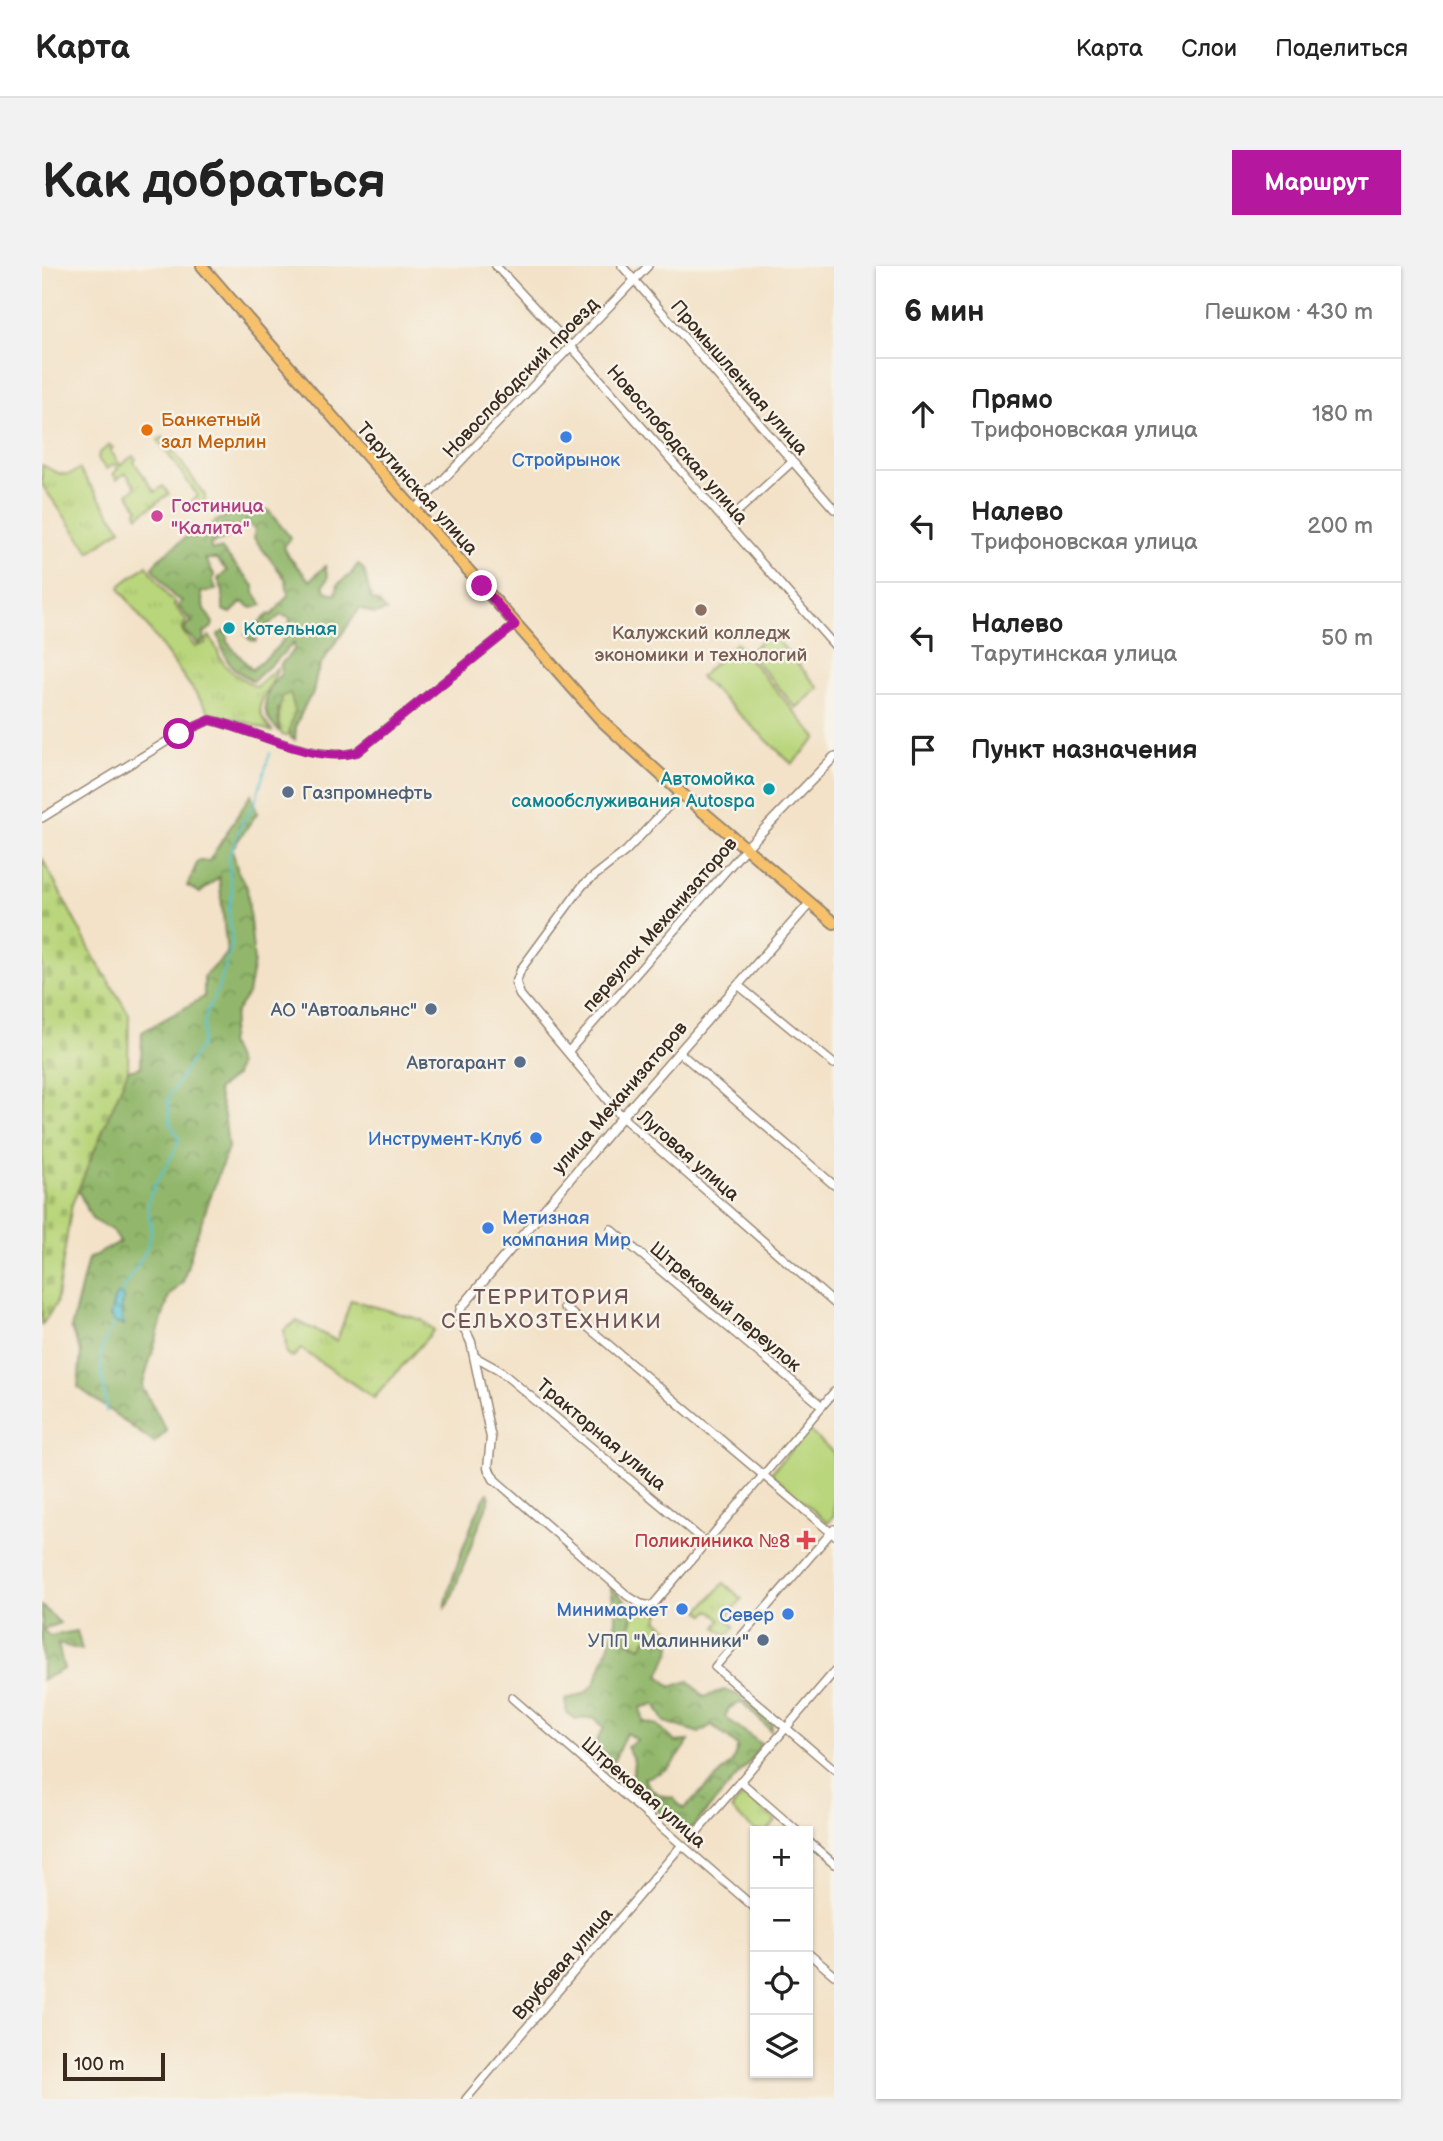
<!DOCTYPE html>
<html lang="ru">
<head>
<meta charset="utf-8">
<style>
  body { margin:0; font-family:"Balsamiq Sans",sans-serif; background:#f2f2f2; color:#222 }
  .controls { position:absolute; right:21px; bottom:21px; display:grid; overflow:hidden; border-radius:0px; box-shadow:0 2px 5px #0004 }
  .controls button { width:63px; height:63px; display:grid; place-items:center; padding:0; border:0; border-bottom:2px solid #e0e0e0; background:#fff; color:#222; font:35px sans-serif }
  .scale { position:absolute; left:21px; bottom:18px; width:102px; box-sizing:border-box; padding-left:7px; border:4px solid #3b2a1e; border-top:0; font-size:19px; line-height:24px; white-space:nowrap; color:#3b2a1e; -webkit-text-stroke:5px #f7f3e8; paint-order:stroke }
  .stop { position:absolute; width:21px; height:21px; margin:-16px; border:5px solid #b5179e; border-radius:50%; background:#fff }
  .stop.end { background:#b5179e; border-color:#fff; box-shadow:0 2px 7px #0008 }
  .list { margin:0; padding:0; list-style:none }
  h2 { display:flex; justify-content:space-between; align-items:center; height:91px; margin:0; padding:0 28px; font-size:30px }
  h2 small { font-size:23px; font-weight:400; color:#767676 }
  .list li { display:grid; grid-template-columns:46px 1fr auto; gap:21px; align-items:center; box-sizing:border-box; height:112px; padding:0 28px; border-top:2px solid #e0e0e0 }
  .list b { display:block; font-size:26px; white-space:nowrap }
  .list p { margin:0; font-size:23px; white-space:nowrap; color:#767676 }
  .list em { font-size:23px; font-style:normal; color:#767676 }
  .icon { flex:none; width:38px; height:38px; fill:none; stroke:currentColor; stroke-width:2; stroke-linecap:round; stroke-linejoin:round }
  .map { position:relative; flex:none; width:792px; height:1833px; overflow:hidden; border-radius:0px }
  header { display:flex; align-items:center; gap:42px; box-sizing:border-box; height:98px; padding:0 35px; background:#fff; border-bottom:2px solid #e0e0e0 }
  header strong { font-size:33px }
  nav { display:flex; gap:38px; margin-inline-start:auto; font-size:24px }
  .intro { display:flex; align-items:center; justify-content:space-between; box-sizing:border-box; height:168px; padding:0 42px }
  h1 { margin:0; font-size:49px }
  .button { padding:18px 32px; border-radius:0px; background:#b5179e; color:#fff; font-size:24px; font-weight:700 }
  main { display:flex; gap:42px; padding:0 42px }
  aside { flex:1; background:#fff; border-radius:0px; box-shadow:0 2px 5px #0004 }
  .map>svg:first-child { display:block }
  .grass { fill:url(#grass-tufts); stroke:#7a804d; stroke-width:2 }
  .forest { fill:url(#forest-crowns); stroke:#667045; stroke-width:2; fill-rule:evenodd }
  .wetland { fill:url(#wetland-marsh); stroke:#7a804d; stroke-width:2 }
  .cemetery { fill:url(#cemetery-stones); stroke:#7a804d; stroke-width:2 }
  .park { fill:#b9d67c; stroke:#7a804d; stroke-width:2 }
  .water { fill:url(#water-waves); stroke:#487677; stroke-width:2 }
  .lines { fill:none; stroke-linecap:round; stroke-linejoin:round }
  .stream { stroke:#56c3d0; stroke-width:2 }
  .minor-casing { stroke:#978673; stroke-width:10 }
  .tertiary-casing { stroke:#978673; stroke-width:11 }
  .primary-casing { stroke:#978673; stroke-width:14 }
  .minor { stroke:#fff; stroke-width:7 }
  .tertiary { stroke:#fff; stroke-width:8 }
  .primary { stroke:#f6c16b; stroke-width:10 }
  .route { stroke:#b5179e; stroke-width:9 }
  .food-dot { fill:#e8710a; stroke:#f7f3e8; stroke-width:2.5 }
  .shop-dot { fill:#3f7fe0; stroke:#f7f3e8; stroke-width:2.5 }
  .hotel-dot { fill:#d1479c; stroke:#f7f3e8; stroke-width:2.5 }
  .education-dot { fill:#8d6e63; stroke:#f7f3e8; stroke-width:2.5 }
  .culture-dot { fill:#0f9aa8; stroke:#f7f3e8; stroke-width:2.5 }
  .service-dot { fill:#5c6f8a; stroke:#f7f3e8; stroke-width:2.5 }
  .health-dot { fill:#e0444e; stroke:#f7f3e8; stroke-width:2.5 }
  .labels { text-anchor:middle; stroke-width:5; stroke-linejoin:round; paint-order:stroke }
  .street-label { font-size:19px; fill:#3b2a1e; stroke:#f7f3e8 }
  .food-label { font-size:19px; fill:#c56008; stroke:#f7f3e8; text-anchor:start }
  .shop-label { font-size:19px; fill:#366cbe; stroke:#f7f3e8; text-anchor:end }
  .hotel-label { font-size:19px; fill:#b23c85; stroke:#f7f3e8; text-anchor:start }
  .culture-label { font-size:19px; fill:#0d838f; stroke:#f7f3e8; text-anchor:start }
  .education-label { font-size:19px; fill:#785e54; stroke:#f7f3e8 }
  .service-label { font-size:19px; fill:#4e5e75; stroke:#f7f3e8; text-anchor:end }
  .health-label { font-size:19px; fill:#be3a42; stroke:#f7f3e8; text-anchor:end }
  .neighbourhood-label { font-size:21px; letter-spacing:2px; fill:#6f5254; stroke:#f7f3e8 }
</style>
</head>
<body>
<header>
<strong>Карта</strong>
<nav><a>Карта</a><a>Слои</a><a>Поделиться</a></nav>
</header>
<div class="intro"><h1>Как добраться</h1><a class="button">Маршрут</a></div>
<main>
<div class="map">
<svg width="792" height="1833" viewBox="0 0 792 1833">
  <defs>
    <pattern id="grass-tufts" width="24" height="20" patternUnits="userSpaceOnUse" patternTransform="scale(1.75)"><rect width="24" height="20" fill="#b9d67c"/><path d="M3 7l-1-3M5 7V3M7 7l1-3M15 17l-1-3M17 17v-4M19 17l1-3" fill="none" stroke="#a0b86b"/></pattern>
    <pattern id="forest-crowns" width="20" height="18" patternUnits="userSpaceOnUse" patternTransform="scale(1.75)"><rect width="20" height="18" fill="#92b76c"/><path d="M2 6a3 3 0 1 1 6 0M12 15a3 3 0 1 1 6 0" fill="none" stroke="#789558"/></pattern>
    <pattern id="wetland-marsh" width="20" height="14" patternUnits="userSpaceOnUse" patternTransform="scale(1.75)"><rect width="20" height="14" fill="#b9d67c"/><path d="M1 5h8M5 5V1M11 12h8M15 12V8" fill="none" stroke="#a0b86b"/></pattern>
    <pattern id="cemetery-stones" width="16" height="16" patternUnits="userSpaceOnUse" patternTransform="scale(1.75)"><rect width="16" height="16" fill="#b9d67c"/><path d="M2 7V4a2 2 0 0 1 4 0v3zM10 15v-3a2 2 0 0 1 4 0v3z" fill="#a0b86b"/></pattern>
    <pattern id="water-waves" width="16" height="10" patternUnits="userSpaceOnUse" patternTransform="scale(1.75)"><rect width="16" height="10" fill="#56c3d0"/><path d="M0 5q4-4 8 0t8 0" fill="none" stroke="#489fa8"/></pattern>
  </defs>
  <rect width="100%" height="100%" fill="#f7f3e8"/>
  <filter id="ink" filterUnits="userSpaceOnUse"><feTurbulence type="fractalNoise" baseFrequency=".0143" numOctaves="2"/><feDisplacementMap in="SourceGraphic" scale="14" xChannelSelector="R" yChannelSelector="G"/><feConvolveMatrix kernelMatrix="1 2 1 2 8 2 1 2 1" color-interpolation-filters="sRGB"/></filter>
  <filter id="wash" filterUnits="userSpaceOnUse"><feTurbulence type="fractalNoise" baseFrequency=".00686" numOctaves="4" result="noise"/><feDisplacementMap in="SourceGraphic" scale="28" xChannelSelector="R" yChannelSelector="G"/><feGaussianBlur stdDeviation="1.57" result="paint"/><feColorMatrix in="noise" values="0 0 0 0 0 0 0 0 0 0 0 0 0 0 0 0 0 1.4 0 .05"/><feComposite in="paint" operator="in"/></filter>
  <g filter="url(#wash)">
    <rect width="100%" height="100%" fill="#f3e2c8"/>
    <g class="grass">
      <path d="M121,171l42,58v7l-13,8 -3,-6 9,-8 -40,-56z"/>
      <path d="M68,179l3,3 -3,2 10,15 13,-9 3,3 -2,3 21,30 8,-6 6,8 -31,22 -2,-4 3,-3 -11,-15 8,-7 -10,-14 -9,6 -4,-5 5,-5 -4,-5 -8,5 -8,-10 1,-6z"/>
      <path d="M0,199c15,7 22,15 37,4l42,60 -31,23 -48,-67z"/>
      <path d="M105,299l23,34 6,4 -2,2 12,15 -4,11 13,16 11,-4 3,-7c6,7 7,12 11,21 6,14 23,22 36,30l21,-19c-5,29 -33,32 -4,64l-30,-11 -33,-8 -90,-124 1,-4z"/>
      <path d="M309,1034l71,20 12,10 -60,68 -73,-49 -8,8 -6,-2 -3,-25 13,-9 40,20z"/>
      <path d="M682,1317l18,16 -16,19 9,9 -8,9 -11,-9 5,-7 -11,-10 -5,5 -5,-5z"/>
      <path d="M609,1342l3,4 7,-1 -4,9 25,18 -33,-2 -8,11 -13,-6 6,-32z"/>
      <path d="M703,1527l31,28 -9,10h-12l-24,-22z"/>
    </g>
    <g class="forest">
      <path d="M226,244l22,27 -6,10 5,10 21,24 15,-15 3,12 -5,8 4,6 9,2 2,-10 12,-9 8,-11 6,6 7,29 9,5 6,7 -12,3 -14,-6 -39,56 -5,13 -3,16 -7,10 -10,22 -1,15 -4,-2 -2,-10 6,-17 -17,-2 1,22c-21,-17 -16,-39 2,-57l-1,-9 14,-15v-7l-41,38c-25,-13 -28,-21 -35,-47l8,-3 1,11 25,28c15,-14 39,-29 38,-52l-9,-3 -26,20 1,6 -6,-1 -5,-6 24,-20 3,1 16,-20 -2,-15 -32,-42 1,-8 -9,-9 -20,18 -16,5 2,6 9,-1 33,37v7l9,12 -11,3 -10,-6 -11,11 -8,-3v-18l-5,-13 9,-8 -10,-12h-12l9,15 -1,7 3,9 -15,2 3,17 9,14 -1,4 -8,6 1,7 -7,4 -14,-13 3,-7 5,-2 -14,-16 4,-5 -9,-5 -20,-28 5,-9 31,-24 6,2 21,-16 22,-10z"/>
      <path d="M209,528l6,19 -25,36 6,23 9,15 7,75 -6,32 -13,19 -6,30 9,22 -3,11 -18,14 8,30 3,28 -33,92 -12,42 -14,14 -27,91 25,44 -13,12 -76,-56 3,-35 -10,-23 17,-70 32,-17 -7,-11 -21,-12 -14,-29 50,-120 13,-3 1,-35 62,-35v-21l23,-22 -8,-77 -19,16 -13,-7 11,-25h11z"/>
      <path d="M446,1227l2,4 -41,107 -4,4c4,-22 30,-100 43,-115z"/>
      <path d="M569,1321l22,22 -5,32 13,6 8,-11 22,1v12l-12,26 12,12 18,-6 15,16 20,-7 12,4 37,27 -2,10 -29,-29 -13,6 -4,9 36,27 -9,15 -59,68 -15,4 -46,-47 2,-23 -7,-14 10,-7 -11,-7 -13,30 -16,-4 -2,-15 9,-16 -9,-10 -19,1 -9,-6 -2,-14c12,-2 22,-5 29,-15 5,-9 20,-53 22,-64 1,-10 -5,-22 -5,-33zM613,1438l10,18 34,11 13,-8 26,21 -6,17 -49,46 -10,-11c-13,-1 -24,-8 -29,-20 25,-6 31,-15 45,-37l-14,1 -17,-17 -14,-3 -4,-14z"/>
      <path d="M0,1340l18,17 -17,6 6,7 28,-5 5,19 -24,-6 6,25 -22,11z"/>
    </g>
    <path class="wetland" d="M248,427l5,18 -8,25 -5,-1c-4,-11 -4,-26 1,-39z"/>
    <path class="cemetery" d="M0,592l53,101 34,55 -1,56 -56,134 -16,100 -14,21z"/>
    <g class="park">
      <path d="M729,367l48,55 -23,20 -48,-56z"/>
      <path d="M694,377l81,95 -25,26 -92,-87z"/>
      <path d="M766,1164l26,23v62l-6,8 -57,-50z"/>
    </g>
    <path class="water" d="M78,1027l4,7 -3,5 2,20 -8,-2 -5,-6 4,-18z"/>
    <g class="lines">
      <g class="stream">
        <path d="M78,1028c10,-21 30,-39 31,-64 1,-8 -4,-18 -3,-27 4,-21 26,-43 31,-64l-9,-16 -2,-25 33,-53 5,-31 13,-28 13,-41 -3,-35 3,-18 -4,-33 15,-38 11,-15 16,-53"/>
        <path d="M64,1146c0,-37 -17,-56 9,-89"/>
      </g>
    </g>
  </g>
  <g filter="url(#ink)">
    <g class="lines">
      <defs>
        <g id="minor">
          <path d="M454,0l79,85 259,294"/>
          <path d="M580,0l212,243"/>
          <path d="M373,243l233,-243"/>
          <path d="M684,256l66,-60"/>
          <path d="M0,552l137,-84 31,-14c44,9 104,44 147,32l158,-127"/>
          <path d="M474,717l5,-14 62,-84 43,-34 55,-58"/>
          <path d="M696,719l96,79"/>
          <path d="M526,786l178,-204"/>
          <path d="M637,786l155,133"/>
          <path d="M580,851l212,186"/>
          <path d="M569,963l211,177"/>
          <path d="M522,1041l270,228"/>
          <path d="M432,1090l25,14 206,172"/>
          <path d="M452,1213l134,117 13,8 11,2 182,-214"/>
          <path d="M792,1263l-119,138 119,102"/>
          <path d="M470,1432l243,210"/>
          <path d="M698,1515l57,50"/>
          <path d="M654,1567l138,-161"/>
          <path d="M766,1575l26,23"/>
          <path d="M766,1687l26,22"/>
          <path d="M424,1833l215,-253"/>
        </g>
        <g id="tertiary">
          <path d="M704,582l88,-91"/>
          <path d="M474,717l4,12 102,122"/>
          <path d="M452,1213l-6,-11 3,-30 -20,-96 -12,-25 2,-9 161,-191 188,-214"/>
        </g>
        <path id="primary" d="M160,0l149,172 250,282 80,73 153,130"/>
      </defs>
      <use href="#minor" class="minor-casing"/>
      <use href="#tertiary" class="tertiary-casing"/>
      <use href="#primary" class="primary-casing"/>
      <use href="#minor" class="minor"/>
      <use href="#tertiary" class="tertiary"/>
      <use href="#primary" class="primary"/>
    </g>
  </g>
  <g class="lines" filter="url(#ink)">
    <path class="route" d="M137,468l31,-14c44,9 104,45 147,32l158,-127 -33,-39"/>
  </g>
  <circle class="food-dot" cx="105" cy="164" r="7"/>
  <g class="shop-dot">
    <circle cx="524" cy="171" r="7"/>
    <circle cx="494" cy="872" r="7"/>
    <circle cx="446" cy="962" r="7"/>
    <circle cx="640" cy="1343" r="7"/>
    <circle cx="746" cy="1348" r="7"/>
  </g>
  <circle class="hotel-dot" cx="115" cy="250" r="7"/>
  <circle class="education-dot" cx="659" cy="344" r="7"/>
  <g class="culture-dot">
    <circle cx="187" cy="362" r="7"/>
    <circle cx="727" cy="523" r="7"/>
  </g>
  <g class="service-dot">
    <circle cx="246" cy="526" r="7"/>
    <circle cx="389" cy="743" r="7"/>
    <circle cx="478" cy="796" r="7"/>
    <circle cx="721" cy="1374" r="7"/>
  </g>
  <path class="health-dot" d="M760.5 1263.5h7v7h7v7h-7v7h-7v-7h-7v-7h7z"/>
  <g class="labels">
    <g class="street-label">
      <text transform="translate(478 111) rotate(-46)" y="7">Новослободский проезд</text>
      <text transform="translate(698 111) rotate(49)" y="7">Промышленная улица</text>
      <text transform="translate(636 178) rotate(49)" y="7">Новослободская улица</text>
      <text transform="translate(376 222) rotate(48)" y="7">Тарутинская улица</text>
      <text transform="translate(617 658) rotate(-49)" y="7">переулок Механизаторов</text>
      <text transform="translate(577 831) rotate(-49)" y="7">улица Механизаторов</text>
      <text transform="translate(647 889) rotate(41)" y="7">Луговая улица</text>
      <text transform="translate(684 1040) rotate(40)" y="7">Штрековый переулок</text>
      <text transform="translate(560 1168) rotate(40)" y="7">Тракторная улица</text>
      <text transform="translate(602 1526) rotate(41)" y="7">Штрековая улица</text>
      <text transform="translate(520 1697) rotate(-49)" y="7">Врубовая улица</text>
    </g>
    <g class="food-label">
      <text x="119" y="160">Банкетный<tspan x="119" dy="22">зал Мерлин</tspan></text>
    </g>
    <g class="shop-label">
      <text x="524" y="200" text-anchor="middle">Стройрынок</text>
      <text x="480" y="879">Инструмент-Клуб</text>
      <text x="460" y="958" text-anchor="start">Метизная<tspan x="460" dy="22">компания Мир</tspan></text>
      <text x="626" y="1350">Минимаркет</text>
      <text x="732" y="1355">Север</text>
    </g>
    <g class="hotel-label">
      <text x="129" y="246">Гостиница<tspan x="129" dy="22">"Калита"</tspan></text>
    </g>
    <g class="culture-label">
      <text x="201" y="369">Котельная</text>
      <text x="713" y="519" text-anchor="end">Автомойка<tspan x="713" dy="22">самообслуживания Autospa</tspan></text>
    </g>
    <g class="education-label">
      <text x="659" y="373">Калужский колледж<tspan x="659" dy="22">экономики и технологий</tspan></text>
    </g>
    <g class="service-label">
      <text x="260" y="533" text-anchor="start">Газпромнефть</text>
      <text x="375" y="750">АО "Автоальянс"</text>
      <text x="464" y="803">Автогарант</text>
      <text x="707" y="1381">УПП "Малинники"</text>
    </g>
    <g class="health-label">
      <text x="748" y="1281">Поликлиника №8</text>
    </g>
    <g class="neighbourhood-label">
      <text x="510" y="1038">ТЕРРИТОРИЯ<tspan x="510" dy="24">СЕЛЬХОЗТЕХНИКИ</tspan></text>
    </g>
  </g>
</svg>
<div class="controls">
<button>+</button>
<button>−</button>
<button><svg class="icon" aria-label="locate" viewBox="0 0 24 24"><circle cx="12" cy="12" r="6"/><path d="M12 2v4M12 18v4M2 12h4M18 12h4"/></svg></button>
<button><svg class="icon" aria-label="layers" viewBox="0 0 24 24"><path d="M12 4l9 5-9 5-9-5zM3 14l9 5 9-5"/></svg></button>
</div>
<div class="scale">100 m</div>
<div class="stop" style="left:137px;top:468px"></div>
<div class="stop end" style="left:440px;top:320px"></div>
</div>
<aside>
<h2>6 мин<small>Пешком · 430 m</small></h2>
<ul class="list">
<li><svg class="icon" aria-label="ahead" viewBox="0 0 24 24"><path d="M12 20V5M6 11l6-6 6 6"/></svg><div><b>Прямо</b><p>Трифоновская улица</p></div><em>180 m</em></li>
<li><svg class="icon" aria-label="left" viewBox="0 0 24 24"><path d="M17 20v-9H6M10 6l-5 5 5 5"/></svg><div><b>Налево</b><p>Трифоновская улица</p></div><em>200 m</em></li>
<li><svg class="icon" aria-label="left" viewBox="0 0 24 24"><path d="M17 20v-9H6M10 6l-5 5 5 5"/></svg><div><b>Налево</b><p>Тарутинская улица</p></div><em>50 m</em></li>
<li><svg class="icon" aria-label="arrive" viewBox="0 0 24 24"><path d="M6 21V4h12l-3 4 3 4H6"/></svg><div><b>Пункт назначения</b></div></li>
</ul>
</aside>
</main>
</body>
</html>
